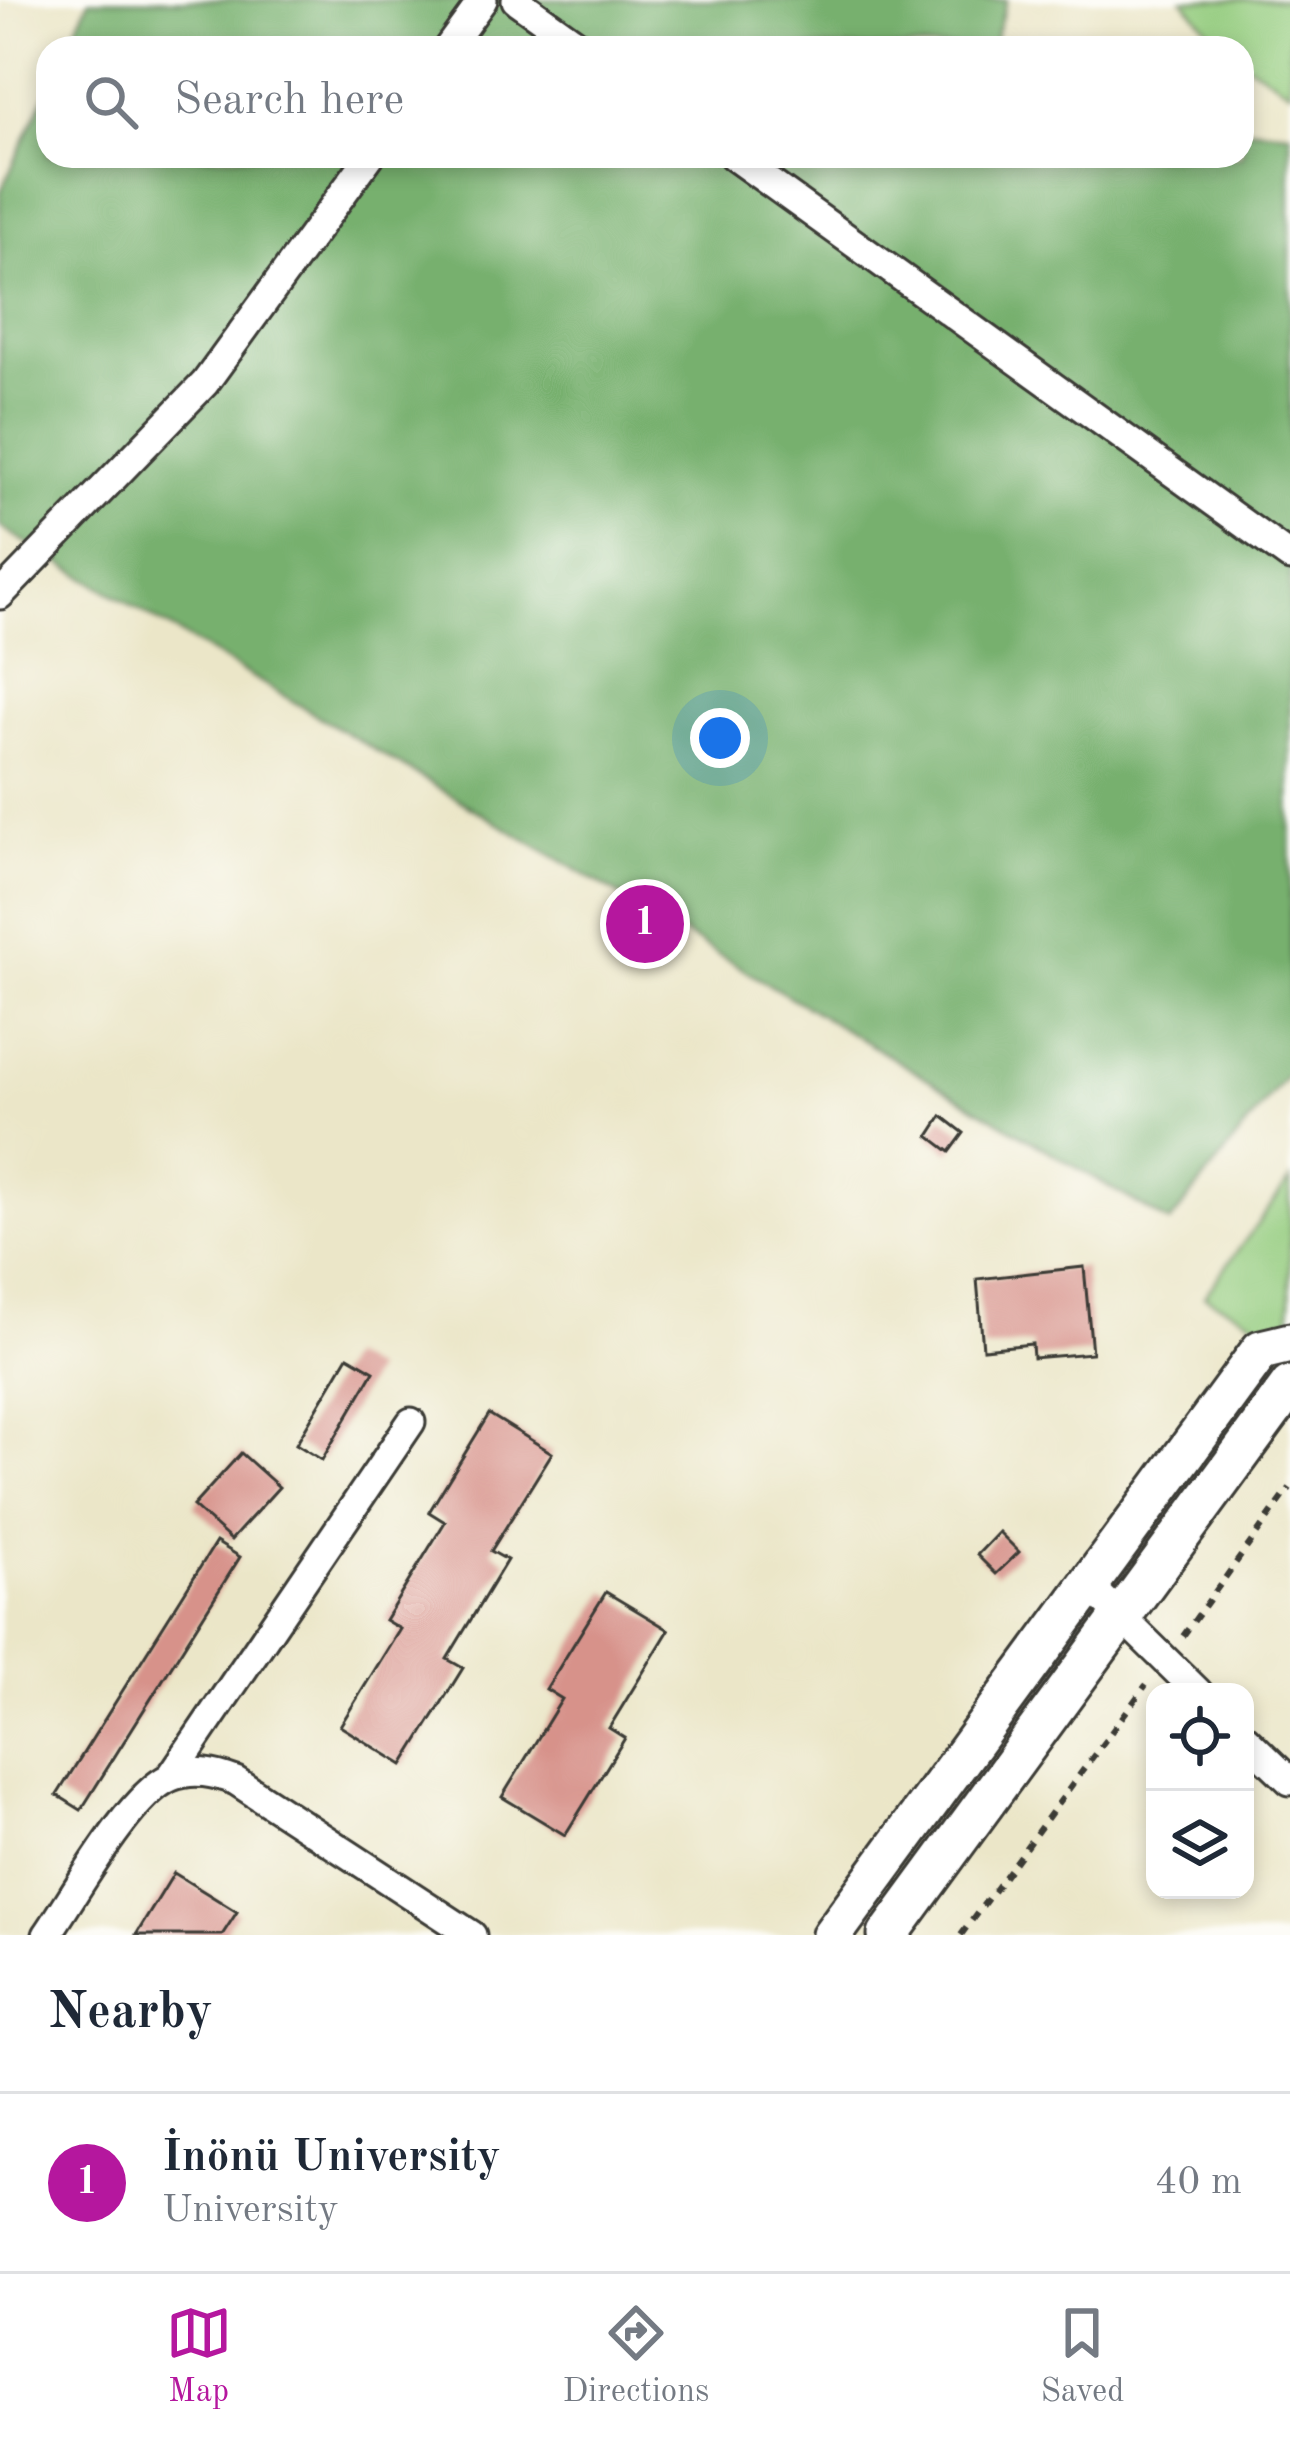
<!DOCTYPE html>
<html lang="en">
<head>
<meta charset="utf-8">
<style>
  body { margin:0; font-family:"Old Standard TT",serif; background:#f2f2f3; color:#1f2937 }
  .controls { position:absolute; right:36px; bottom:36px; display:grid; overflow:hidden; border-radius:24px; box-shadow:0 6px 18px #0003 }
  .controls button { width:108px; height:108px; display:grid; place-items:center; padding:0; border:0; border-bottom:3px solid #e0e1e3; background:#fff; color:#1f2937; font:60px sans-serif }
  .you { position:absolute; left:720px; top:738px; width:42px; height:42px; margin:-30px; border:9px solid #fff; border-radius:50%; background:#1a73e8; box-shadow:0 0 0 18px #1a73e833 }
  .badge { display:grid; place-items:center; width:78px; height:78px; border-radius:50%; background:#b5179e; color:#fff; font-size:39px; font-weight:700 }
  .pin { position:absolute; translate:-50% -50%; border:6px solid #fff; box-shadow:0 3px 12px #0006 }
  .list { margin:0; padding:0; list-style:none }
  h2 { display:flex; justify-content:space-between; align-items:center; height:156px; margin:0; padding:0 48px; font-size:51px }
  h2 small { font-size:39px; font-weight:400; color:#747a83 }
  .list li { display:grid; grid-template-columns:78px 1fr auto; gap:36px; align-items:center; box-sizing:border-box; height:180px; padding:0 48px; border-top:3px solid #e0e1e3 }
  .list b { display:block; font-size:45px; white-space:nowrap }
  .list p { margin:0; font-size:39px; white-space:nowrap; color:#747a83 }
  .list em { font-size:39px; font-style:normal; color:#747a83 }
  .icon { flex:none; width:66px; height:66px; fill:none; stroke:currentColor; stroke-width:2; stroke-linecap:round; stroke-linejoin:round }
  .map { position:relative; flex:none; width:1290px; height:1935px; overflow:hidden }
  .search { position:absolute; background:#fff; box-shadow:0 6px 18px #0003; left:36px; right:36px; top:36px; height:132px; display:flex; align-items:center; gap:30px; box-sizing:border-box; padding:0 42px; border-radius:36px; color:#747a83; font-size:45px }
  .sheet { height:336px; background:#fff }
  nav { display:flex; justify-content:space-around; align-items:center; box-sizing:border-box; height:168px; border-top:3px solid #e0e1e3; background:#fff; font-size:33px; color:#747a83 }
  nav a { display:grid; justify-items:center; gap:6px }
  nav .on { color:#b5179e }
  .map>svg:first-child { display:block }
  .green { fill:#94cc7f; stroke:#58744e; stroke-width:3 }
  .forest { fill:#77b06e; stroke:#4a6645; stroke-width:3 }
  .building { fill:#d7928a }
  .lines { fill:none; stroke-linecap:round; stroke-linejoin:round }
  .street-casing { stroke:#3b3a36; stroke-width:33 }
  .secondary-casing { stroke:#3b3a36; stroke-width:45 }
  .path { stroke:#3b3a36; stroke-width:6; stroke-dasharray:9 9; stroke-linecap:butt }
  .street { stroke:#fff; stroke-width:27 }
  .secondary { stroke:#fff; stroke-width:39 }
</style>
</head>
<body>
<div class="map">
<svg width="1290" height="1935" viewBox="0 0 1290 1935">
  <rect width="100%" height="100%" fill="#fdfcf7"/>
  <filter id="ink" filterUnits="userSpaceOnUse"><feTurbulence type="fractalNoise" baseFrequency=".00833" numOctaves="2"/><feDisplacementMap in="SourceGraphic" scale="24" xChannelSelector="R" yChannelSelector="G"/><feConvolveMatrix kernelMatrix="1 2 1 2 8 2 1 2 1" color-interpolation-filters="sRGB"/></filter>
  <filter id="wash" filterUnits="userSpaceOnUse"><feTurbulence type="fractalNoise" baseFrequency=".004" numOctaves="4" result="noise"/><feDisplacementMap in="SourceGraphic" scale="48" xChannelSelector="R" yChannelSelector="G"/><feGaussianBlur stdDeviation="2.7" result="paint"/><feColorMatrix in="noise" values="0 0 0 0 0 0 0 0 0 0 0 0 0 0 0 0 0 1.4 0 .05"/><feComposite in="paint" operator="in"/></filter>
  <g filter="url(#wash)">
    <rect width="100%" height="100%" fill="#ebe6c8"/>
    <g class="green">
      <path d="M1183,0h107v90l-48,-29v-13h-16z"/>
      <path d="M1290,1180v144l-19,5 -67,-33z"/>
    </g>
    <g class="forest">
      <path d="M89,0h918l-15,48h-925z"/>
      <path d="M48,89v67h1194v-28l48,4v939l-120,152 -1170,-696v-334z"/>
    </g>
    <g id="blocks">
      <g class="building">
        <path d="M942,1116l22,17 -14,19 -21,-16z"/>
        <path d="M1084,1267l8,86 -59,5 -1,-14 -49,5 -6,-70z"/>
        <path d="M348,1356l26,15 -52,89 -26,-16z"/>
        <path d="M489,1414l63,39 -61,98 16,9 -60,99 16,9 -60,97 -63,-39 60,-97 -15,-9 60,-98 -16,-10z"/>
        <path d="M241,1453l38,34 -48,53 -38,-34z"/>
        <path d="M999,1532l20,20 -23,22 -19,-19z"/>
        <path d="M216,1542l24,15 -159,253 -24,-15z"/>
        <path d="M606,1592l63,38 -60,98 16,10 -60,97 -63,-38 60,-98 -16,-10z"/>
        <path d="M174,1873l63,39 -15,23h-86z"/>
      </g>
    </g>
  </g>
  <g filter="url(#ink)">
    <use href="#blocks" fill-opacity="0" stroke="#3b3a36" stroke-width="3"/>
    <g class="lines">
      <defs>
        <g id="street">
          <path d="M516,0l67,48"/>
          <path d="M448,48l35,-48"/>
          <path d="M733,156l557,401"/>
          <path d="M0,595l205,-212 165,-227"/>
          <path d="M1089,1585l109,107"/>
          <path d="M1245,1738l45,43"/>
          <path d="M171,1776l240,-354"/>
          <path d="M47,1935c27,-39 83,-141 124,-158 22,-9 44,-4 65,4l236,154"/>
        </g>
        <g id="secondary">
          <path d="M832,1935l429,-585 29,-7"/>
          <path d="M888,1935l402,-549"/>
        </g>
      </defs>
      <use href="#street" class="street-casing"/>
      <use href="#secondary" class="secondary-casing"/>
      <g class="path">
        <path d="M1183,1636l107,-148"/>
        <path d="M961,1935l185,-250"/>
      </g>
      <use href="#street" class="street"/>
      <use href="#secondary" class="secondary"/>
    </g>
  </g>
</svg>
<div class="controls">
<button><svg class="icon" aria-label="locate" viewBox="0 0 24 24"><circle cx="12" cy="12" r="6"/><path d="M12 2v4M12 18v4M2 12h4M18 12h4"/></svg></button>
<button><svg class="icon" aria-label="layers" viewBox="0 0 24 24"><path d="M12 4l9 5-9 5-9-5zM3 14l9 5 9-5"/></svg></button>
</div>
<div class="you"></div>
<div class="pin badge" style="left:645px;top:924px">1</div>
<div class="search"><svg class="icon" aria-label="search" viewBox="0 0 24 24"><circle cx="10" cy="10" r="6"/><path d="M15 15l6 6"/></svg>Search here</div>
</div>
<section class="sheet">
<h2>Nearby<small></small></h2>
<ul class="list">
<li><span class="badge">1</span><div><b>İnönü University</b><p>University</p></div><em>40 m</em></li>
</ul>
</section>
<nav>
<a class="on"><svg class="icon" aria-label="map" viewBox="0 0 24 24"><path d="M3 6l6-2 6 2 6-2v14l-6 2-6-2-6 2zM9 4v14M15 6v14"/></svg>Map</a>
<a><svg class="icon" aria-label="directions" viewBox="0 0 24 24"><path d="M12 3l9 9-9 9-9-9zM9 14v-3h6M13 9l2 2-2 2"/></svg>Directions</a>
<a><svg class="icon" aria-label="saved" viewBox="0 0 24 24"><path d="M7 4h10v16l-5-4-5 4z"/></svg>Saved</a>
</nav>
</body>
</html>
